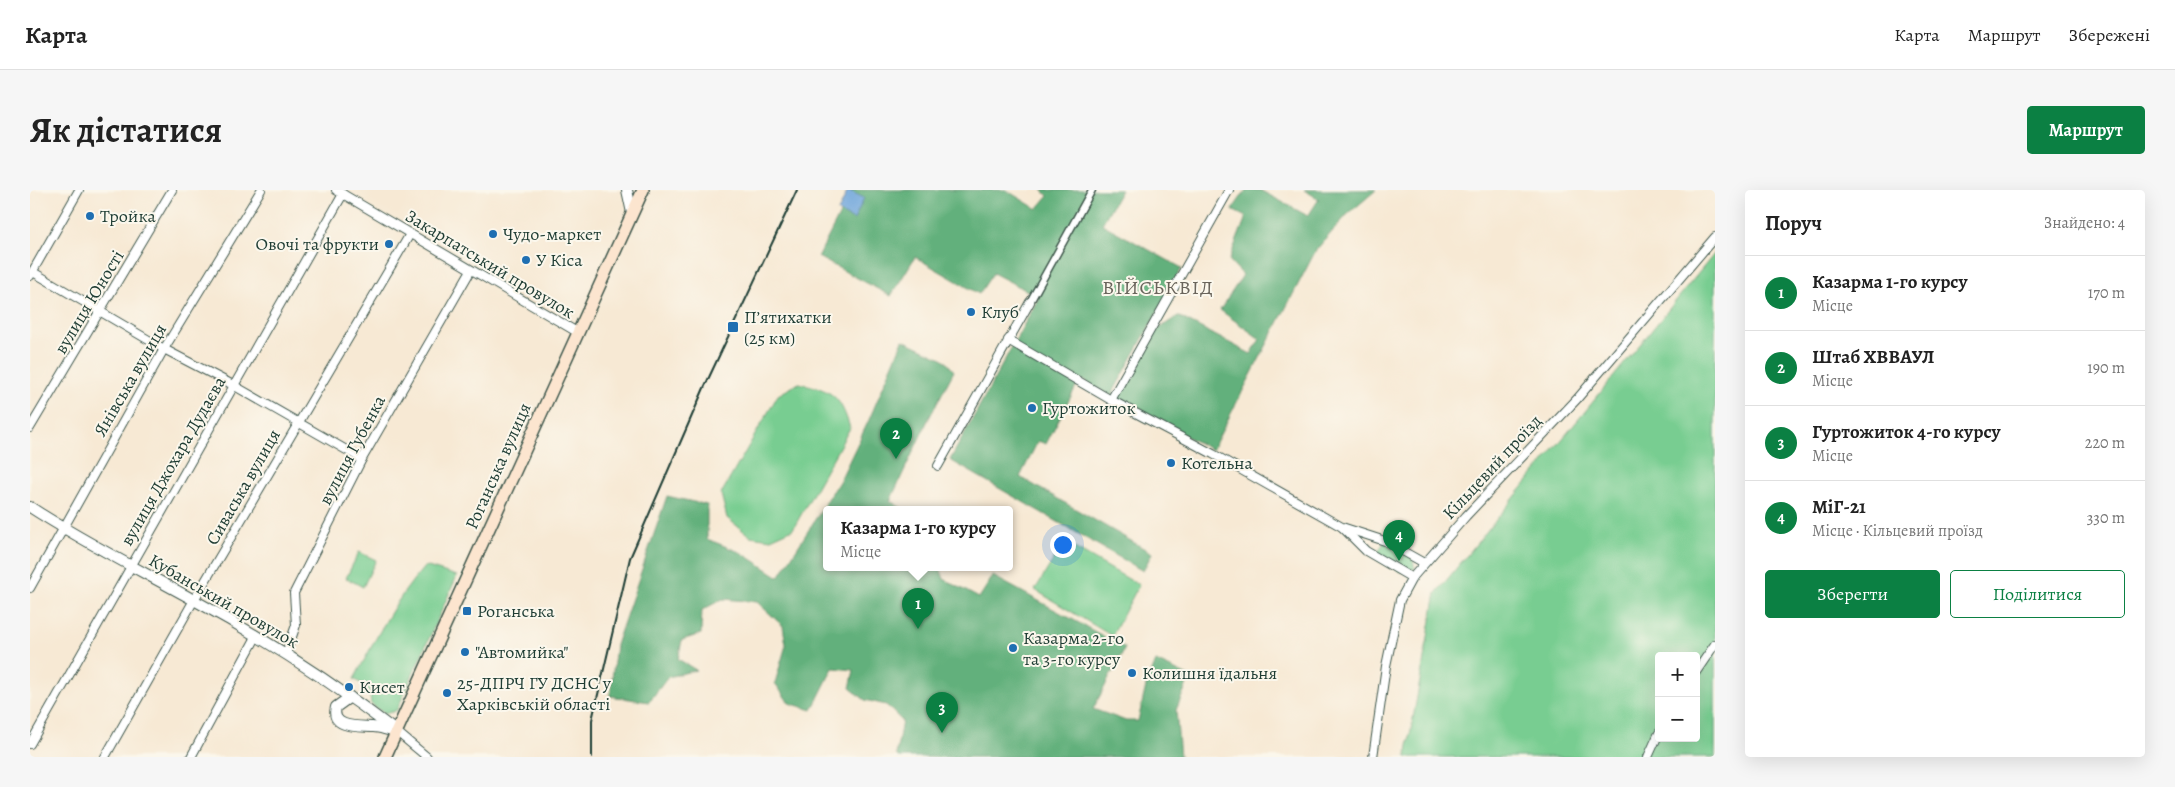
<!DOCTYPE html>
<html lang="uk">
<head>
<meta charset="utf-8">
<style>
  body { margin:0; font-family:Alegreya,serif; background:#f6f6f6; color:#222 }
  .controls { position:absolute; right:15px; bottom:15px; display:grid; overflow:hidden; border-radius:5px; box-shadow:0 5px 20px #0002 }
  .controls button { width:45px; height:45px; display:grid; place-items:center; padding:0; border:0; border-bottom:1px solid #e0e0e0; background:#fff; color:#222; font:25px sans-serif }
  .you { position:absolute; left:1032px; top:354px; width:18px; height:18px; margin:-12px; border:4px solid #fff; border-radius:50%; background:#1a73e8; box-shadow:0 0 0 8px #1a73e833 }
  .badge { display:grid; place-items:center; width:32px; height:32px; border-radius:50%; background:#0b8043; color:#fff; font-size:16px; font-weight:700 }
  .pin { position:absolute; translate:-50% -41px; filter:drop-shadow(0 1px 2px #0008) }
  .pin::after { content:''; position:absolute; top:26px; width:18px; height:15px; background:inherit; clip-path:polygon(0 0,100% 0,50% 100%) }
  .popup { position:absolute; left:793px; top:316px; width:190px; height:65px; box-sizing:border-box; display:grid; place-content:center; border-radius:5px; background:#fff; filter:drop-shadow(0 1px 4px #0005); font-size:16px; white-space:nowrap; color:#767676 }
  .popup b { font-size:19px; color:#222 }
  .popup::after { content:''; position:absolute; left:50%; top:100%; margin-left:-10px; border:10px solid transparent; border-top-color:#fff }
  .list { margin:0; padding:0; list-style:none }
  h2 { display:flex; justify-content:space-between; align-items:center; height:65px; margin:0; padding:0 20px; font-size:21px }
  h2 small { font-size:16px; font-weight:400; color:#767676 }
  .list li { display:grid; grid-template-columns:32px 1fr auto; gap:15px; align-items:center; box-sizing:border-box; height:75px; padding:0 20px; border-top:1px solid #e0e0e0 }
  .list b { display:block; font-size:19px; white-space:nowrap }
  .list p { margin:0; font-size:16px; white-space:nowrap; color:#767676 }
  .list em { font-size:16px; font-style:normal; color:#767676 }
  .actions { display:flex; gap:10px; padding:15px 20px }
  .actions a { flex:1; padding:11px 0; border:1px solid #0b8043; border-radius:5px; text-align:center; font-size:18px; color:#0b8043 }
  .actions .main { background:#0b8043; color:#fff }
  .map { position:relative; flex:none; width:1685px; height:567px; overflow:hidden; border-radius:5px }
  header { display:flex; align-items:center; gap:30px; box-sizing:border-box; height:70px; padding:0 25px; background:#fff; border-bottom:1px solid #e0e0e0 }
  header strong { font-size:24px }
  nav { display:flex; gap:28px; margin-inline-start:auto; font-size:18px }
  .intro { display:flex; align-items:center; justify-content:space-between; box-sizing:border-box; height:120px; padding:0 30px }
  h1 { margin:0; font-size:35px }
  .button { padding:12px 22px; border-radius:5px; background:#0b8043; color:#fff; font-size:18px; font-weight:700 }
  main { display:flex; gap:30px; padding:0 30px }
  aside { flex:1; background:#fff; border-radius:5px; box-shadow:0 5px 20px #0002 }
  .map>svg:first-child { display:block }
  .green { fill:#78cd91; stroke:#4c8562; fill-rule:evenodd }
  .forest { fill:#62b07b; stroke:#407658 }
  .water { fill:#6da4db; stroke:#467088 }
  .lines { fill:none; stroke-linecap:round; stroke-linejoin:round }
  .pedestrian-casing { stroke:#3f574c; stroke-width:9 }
  .minor-casing { stroke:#3f574c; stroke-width:10 }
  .tertiary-casing { stroke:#3f574c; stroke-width:12 }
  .secondary-casing { stroke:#3f574c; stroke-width:14 }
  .pedestrian { stroke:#fff; stroke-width:6 }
  .minor { stroke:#fff; stroke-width:8 }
  .tertiary { stroke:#fff; stroke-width:10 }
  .secondary { stroke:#fce5cf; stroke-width:11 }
  .rail { stroke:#1f3d34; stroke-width:2 }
  .poi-dot { fill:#1f6fb2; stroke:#fbf7ec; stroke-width:2 }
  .labels { text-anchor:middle; stroke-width:4; stroke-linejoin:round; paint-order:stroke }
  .poi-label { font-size:18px; fill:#1f3d34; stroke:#fbf7ec; text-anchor:start }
  .street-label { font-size:18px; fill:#1f3d34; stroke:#fbf7ec }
  .quarter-label { font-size:20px; letter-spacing:1px; fill:#6a655c; stroke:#fbf7ec }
</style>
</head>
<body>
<header>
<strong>Карта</strong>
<nav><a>Карта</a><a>Маршрут</a><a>Збережені</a></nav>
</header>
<div class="intro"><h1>Як дістатися</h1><a class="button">Маршрут</a></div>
<main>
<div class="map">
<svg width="1685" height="567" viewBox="0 0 1685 567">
  <rect width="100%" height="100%" fill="#fbf7ec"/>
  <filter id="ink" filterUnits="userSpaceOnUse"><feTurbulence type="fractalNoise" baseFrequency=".02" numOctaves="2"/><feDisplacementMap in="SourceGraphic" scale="10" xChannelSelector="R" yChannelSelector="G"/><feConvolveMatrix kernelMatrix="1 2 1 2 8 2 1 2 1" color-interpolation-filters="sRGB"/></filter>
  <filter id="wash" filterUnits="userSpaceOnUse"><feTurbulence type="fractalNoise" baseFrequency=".0096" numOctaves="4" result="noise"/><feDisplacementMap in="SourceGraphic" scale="20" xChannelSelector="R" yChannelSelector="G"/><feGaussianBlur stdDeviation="1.12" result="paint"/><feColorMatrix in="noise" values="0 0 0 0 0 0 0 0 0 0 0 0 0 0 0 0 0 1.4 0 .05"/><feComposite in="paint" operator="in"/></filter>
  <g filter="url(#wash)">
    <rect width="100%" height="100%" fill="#f7e9d4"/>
    <g class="green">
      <path d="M1685,63v504h-309l30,-164zM1629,466h37v82h-37z"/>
      <path d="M769,193c33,7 41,12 51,45l-57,101 -22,10 -21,-3 -23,-18 -6,-24 57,-99z"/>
      <path d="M1355,351l27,15 3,13 -14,3 -26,-16z"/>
      <path d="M1034,352l75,43 -27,51 -77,-46z"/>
      <path d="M329,362l17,8 -13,27 -17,-9z"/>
      <path d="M395,376l32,10 -60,134c-12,6 -17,1 -26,-6 -2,-17 -3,-16 -17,-25 22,-40 41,-80 71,-113z"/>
    </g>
    <g class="forest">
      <path d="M822,0h154l31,19 11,-13 -6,-6h79l-19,34 80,44 -71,128 -31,-17 -34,65 -8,-3 -18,36 132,76 -9,18 -193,-111 89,-163 -46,-24 -14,21 -64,-37 -24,39 -73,-39z"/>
      <path d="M1216,0h14l48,26 11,-17 -15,-9h72l-29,25 -31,35 -104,200 -96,-50 39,-69 23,-15 73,38 9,-15 -40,-29 23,-35 -14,-15 17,-43 -14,-7z"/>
      <path d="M873,150l41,19 10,12 -26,49 -38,81 15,9h-78v58h113l4,11 35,19 14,-22 132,72 -32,61 33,12h12l8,-35 10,-25 34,16 -14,33 4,47h-281l-3,-2 6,-34 -16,-16 -21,-5 -15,-12 4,-18 -21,-2 -21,42 -23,-7 -14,-20 11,-38 -3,-19 -26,-24 -34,-3 -21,11 -1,24 -19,6 -4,19 18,11 -28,7 -19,25 -39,-6 6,-51 51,-149 40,9v34l35,14 37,24 61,-97 28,-58z"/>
    </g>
    <path class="water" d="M818,0l16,8 -10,22 -16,-8z"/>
  </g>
  <g filter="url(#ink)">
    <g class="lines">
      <defs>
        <path id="pedestrian" d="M1000,112l62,-112"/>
        <g id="minor">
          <path d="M306,0l241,142"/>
          <path d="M3,82l131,77 69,36 129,74"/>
          <path d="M0,86l49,-86"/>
          <path d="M978,150l103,60 102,54 129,73 43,14 39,22"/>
          <path d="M1081,210l118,-210"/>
          <path d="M0,238l142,-238"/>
          <path d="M908,276l92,-164"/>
          <path d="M1313,338l23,23 46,27"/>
          <path d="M0,398l134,-239 97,-159"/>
          <path d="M256,464l10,-29 -2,-32 68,-134 109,-189"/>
          <path d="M1666,482l19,-28"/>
          <path d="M367,542l30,25"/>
          <path d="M0,554l313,-550"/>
          <path d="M75,567l89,-157 216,-366"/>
          <path d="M161,567l65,-120"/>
          <path d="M1343,567l13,-91 14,-66 12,-22 54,-62 111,-117 138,-162"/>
          <path d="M1618,567l11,-24"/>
        </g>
        <g id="tertiary">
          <path d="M597,0l5,23"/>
          <path d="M0,317c52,34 108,62 162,92 72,39 140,83 205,133"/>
          <path d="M320,507l-14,10c-6,22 24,19 37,20 7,0 13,3 20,4"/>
        </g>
        <path id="secondary" d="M355,567l258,-567"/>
      </defs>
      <use href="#pedestrian" class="pedestrian-casing"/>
      <use href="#minor" class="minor-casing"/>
      <use href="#tertiary" class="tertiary-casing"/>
      <use href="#secondary" class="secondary-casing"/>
      <use href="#pedestrian" class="pedestrian"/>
      <use href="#minor" class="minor"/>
      <use href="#tertiary" class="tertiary"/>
      <use href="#secondary" class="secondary"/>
      <path class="rail" d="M562,567v-37l38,-162 74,-170 93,-198"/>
    </g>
  </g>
  <g class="poi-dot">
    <circle cx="60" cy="26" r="5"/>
    <circle cx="463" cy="44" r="5"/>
    <circle cx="359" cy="54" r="5"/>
    <circle cx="496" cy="70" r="5"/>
    <circle cx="941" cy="122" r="5"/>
    <rect x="697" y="131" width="12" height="12" rx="2.5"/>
    <circle cx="1002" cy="218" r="5"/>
    <circle cx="1141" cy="273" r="5"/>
    <rect x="432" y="416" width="10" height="10" rx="2.5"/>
    <circle cx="983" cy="458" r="5"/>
    <circle cx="435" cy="462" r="5"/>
    <circle cx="1102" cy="483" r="5"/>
    <circle cx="319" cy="497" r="5"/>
    <circle cx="417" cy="503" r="5"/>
  </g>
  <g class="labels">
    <g class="poi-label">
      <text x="70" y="32">Тройка</text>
      <text x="473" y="50">Чудо-маркет</text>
      <text x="349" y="60" text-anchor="end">Овочі та фрукти</text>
      <text x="506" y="76">У Кіса</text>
      <text x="951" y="128">Клуб</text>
      <text x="714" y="133">Пʼятихатки<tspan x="714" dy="21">(25 км)</tspan></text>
      <text x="1012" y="224">Гуртожиток</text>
      <text x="1151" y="279">Котельна</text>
      <text x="447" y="427">Роганська</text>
      <text x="993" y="454">Казарма 2-го<tspan x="993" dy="21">та 3-го курсу</tspan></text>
      <text x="445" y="468">"Автомийка"</text>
      <text x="1112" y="489">Колишня їдальня</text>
      <text x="427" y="499">25-ДПРЧ ГУ ДСНС у<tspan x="427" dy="21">Харківській області</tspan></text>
      <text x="329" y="503">Кисет</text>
    </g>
    <g class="street-label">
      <text transform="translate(460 74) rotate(31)" y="6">Закарпатський провулок</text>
      <text transform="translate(59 112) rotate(-59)" y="6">вулиця Юності</text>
      <text transform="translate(100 190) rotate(-60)" y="6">Янівська вулиця</text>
      <text transform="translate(322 260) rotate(-62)" y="6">вулиця Губенка</text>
      <text transform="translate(143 271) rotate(-60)" y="6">вулиця Джохара Дудаєва</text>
      <text transform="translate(468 276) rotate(-66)" y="6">Роганська вулиця</text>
      <text transform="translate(1462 277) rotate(-47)" y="6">Кільцевий проїзд</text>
      <text transform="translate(213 297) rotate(-60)" y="6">Сиваська вулиця</text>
      <text transform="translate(194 411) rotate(30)" y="6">Кубанський провулок</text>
    </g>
    <g class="quarter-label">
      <text x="1128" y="104">ВІЙСЬКВІД</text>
    </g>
  </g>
</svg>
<div class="controls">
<button>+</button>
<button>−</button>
</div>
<div class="you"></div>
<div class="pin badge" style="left:888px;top:439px">1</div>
<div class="popup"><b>Казарма 1-го курсу</b>Місце</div>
<div class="pin badge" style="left:866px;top:269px">2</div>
<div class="pin badge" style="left:912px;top:543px">3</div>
<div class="pin badge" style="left:1369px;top:371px">4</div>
</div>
<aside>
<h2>Поруч<small>Знайдено: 4</small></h2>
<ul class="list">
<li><span class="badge">1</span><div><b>Казарма 1-го курсу</b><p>Місце</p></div><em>170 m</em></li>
<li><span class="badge">2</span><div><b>Штаб ХВВАУЛ</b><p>Місце</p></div><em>190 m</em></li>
<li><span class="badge">3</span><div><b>Гуртожиток 4-го курсу</b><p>Місце</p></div><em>220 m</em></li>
<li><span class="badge">4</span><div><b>МіГ-21</b><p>Місце · Кільцевий проїзд</p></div><em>330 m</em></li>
</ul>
<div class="actions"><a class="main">Зберегти</a><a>Поділитися</a></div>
</aside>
</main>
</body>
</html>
